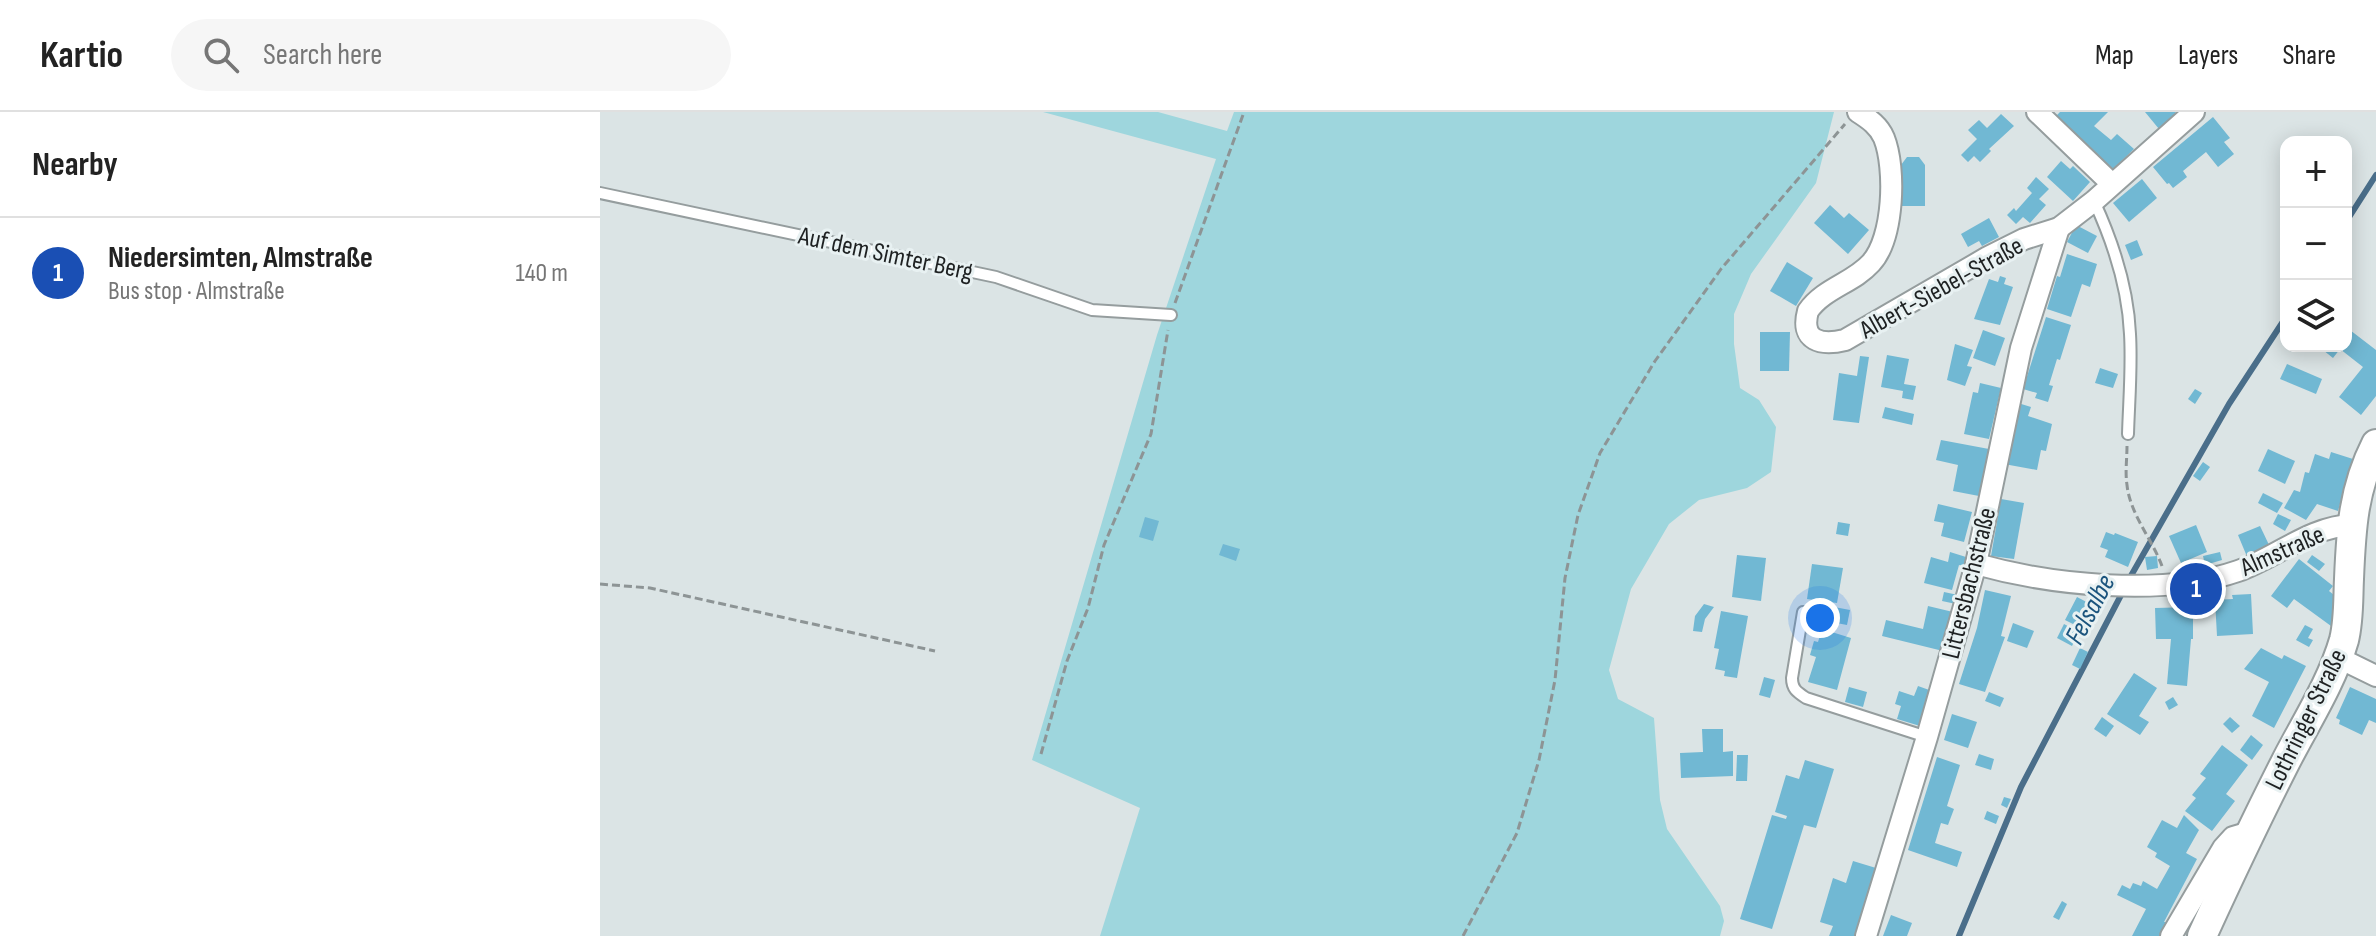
<!DOCTYPE html>
<html lang="en">
<head>
<meta charset="utf-8">
<style>
  body { margin:0; font-family:"Sofia Sans Condensed",sans-serif; background:#f6f6f6; color:#222 }
  .controls { position:absolute; right:24px; top:24px; display:grid; overflow:hidden; border-radius:16px; box-shadow:0 4px 20px #0003 }
  .controls button { width:72px; height:72px; display:grid; place-items:center; padding:0; border:0; border-bottom:2px solid #e0e0e0; background:#fff; color:#222; font:40px sans-serif }
  .you { position:absolute; left:1220px; top:506px; width:28px; height:28px; margin:-20px; border:6px solid #fff; border-radius:50%; background:#1a73e8; box-shadow:0 0 0 12px #1a73e833 }
  .badge { display:grid; place-items:center; width:52px; height:52px; border-radius:50%; background:#8c54cb; color:#fff; font-size:26px; font-weight:700 }
  .pin { position:absolute; translate:-50% -50%; border:4px solid #fff; box-shadow:0 2px 8px #0006 }
  .list { margin:0; padding:0; list-style:none }
  h2 { display:flex; justify-content:space-between; align-items:center; height:104px; margin:0; padding:0 32px; font-size:34px }
  h2 small { font-size:26px; font-weight:400; color:#767676 }
  .list li { display:grid; grid-template-columns:52px 1fr auto; gap:24px; align-items:center; box-sizing:border-box; height:112px; padding:0 32px; border-top:2px solid #e0e0e0 }
  .list b { display:block; font-size:30px; white-space:nowrap }
  .list p { margin:0; font-size:26px; white-space:nowrap; color:#767676 }
  .list em { font-size:26px; font-style:normal; color:#767676 }
  .icon { flex:none; width:44px; height:44px; fill:none; stroke:currentColor; stroke-width:2; stroke-linecap:round; stroke-linejoin:round }
  .map { position:relative; flex:none; width:1776px; height:824px; overflow:hidden }
  header { display:flex; align-items:center; gap:48px; box-sizing:border-box; height:112px; padding:0 40px; background:#fff; border-bottom:2px solid #e0e0e0 }
  header strong { font-size:38px }
  nav { display:flex; gap:44px; margin-inline-start:auto; font-size:28px }
  .search { width:560px; height:72px; background:#f6f6f6; display:flex; align-items:center; gap:20px; box-sizing:border-box; padding:0 28px; border-radius:44px; color:#767676; font-size:30px }
  main { display:flex }
  aside { flex:1; background:#fff }
  .map>svg:first-child { display:block }
  .green { fill:#9ed6dd }
  .lines { fill:none; stroke-linecap:round; stroke-linejoin:round }
  .stream { stroke:#4a6e8a; stroke-width:6 }
  .building { fill:#71b8d3 }
  .lane-casing { stroke:#959d9e; stroke-width:14 }
  .street-casing { stroke:#959d9e; stroke-width:24 }
  .secondary-casing { stroke:#959d9e; stroke-width:32 }
  .path { stroke:#8d9495; stroke-width:3; stroke-dasharray:8 4; stroke-linecap:butt }
  .lane { stroke:#fff; stroke-width:10 }
  .street { stroke:#fff; stroke-width:20 }
  .secondary { stroke:#fff; stroke-width:28 }
  .labels { text-anchor:middle; stroke-width:6; stroke-linejoin:round; paint-order:stroke }
  .street-label { font-size:26px; fill:#1e2122; stroke:#e8f1f2 }
  .water-label { font-size:28px; font-style:italic; fill:#1b547d; stroke:#e8f1f2 }
</style>
</head>
<body>
<header>
<strong>Kartio</strong>
<div class="search"><svg class="icon" aria-label="search" viewBox="0 0 24 24"><circle cx="10" cy="10" r="6"/><path d="M15 15l6 6"/></svg>Search here</div>
<nav><a>Map</a><a>Layers</a><a>Share</a></nav>
</header>
<main>
<aside>
<h2>Nearby<small></small></h2>
<ul class="list">
<li><span class="badge" style="background:#1a4fb4">1</span><div><b>Niedersimten, Almstraße</b><p>Bus stop · Almstraße</p></div><em>140 m</em></li>
</ul>
</aside>
<div class="map">
<svg width="1776" height="824" viewBox="0 0 1776 824">
  <rect width="100%" height="100%" fill="#dbe4e5"/>
  <path class="green" d="M443,0h115l69,19 7,-19h600l-18,71 -65,91 -17,40v30l6,44 19,12 17,27 -5,45 -24,16 -48,12 -30,24 -38,65 -22,81 9,29 36,19 6,82 7,29 53,77 4,15 -4,15h-620l40,-128 -108,-48 125,-425 59,-176z"/>
  <g class="lines">
    <g class="stream">
      <path d="M1746,110l30,-47"/>
      <path d="M1359,824l62,-149 111,-213 97,-170 57,-87"/>
    </g>
  </g>
  <g class="building">
    <path d="M1460,0h48l-14,14 17,14 6,-6 17,15 -24,23 -55,-55z"/>
    <path d="M1545,0h30l2,2 -18,15z"/>
    <path d="M1401,2l13,12 -25,23 2,2 -11,11 -6,-6 -6,6 -7,-7 16,-16 -9,-9 11,-10 8,8z"/>
    <path d="M1613,5l17,21 -6,4 10,12 -16,13 -12,-15 -23,19 4,6 -14,11 -4,-5 -2,1 -14,-17z"/>
    <path d="M1307,45h12l6,8v41h-24v-41z"/>
    <path d="M1461,49l9,8 3,-3 17,16 -17,19 -26,-24z"/>
    <path d="M1436,65l13,12 -10,10 7,6 -16,18 -7,-6 -7,7 -9,-9 7,-7 2,3 16,-18 -5,-5z"/>
    <path d="M1542,67l15,19 -28,24 -16,-19z"/>
    <path d="M1230,93l14,13 5,-5 20,17 -21,24 -34,-31z"/>
    <path d="M1389,106l10,19 -17,9 -3,-5 -11,6 -7,-13z"/>
    <path d="M1476,113l21,11 -9,17 -21,-11z"/>
    <path d="M1537,128l6,15 -12,5 -6,-15z"/>
    <path d="M1467,142l30,10 -7,23 -8,-3 -11,33 -24,-8 10,-33 3,1z"/>
    <path d="M1187,150l26,16 -17,28 -26,-15z"/>
    <path d="M1400,164l6,2 -2,6 9,3 -13,38 -26,-6 15,-40 9,3z"/>
    <path d="M1446,205l25,8 -11,35 -3,-1 -8,26 4,1 -5,16 -13,-4 2,-5 -14,-4z"/>
    <path d="M1746,215l30,23v46l-15,19 -22,-18 24,-30 -23,-18 -7,9 -15,-12h28z"/>
    <path d="M1383,218l22,8 -10,28 -22,-8z"/>
    <path d="M1160,220h30l-1,39h-29z"/>
    <path d="M1355,232l18,6 -6,16 5,1 -7,19 -18,-6z"/>
    <path d="M1287,243l22,4 -5,25 12,2 -3,14 -11,-2 1,-7 -22,-4z"/>
    <path d="M1260,244l9,1 -10,66 -26,-3 6,-47 18,3z"/>
    <path d="M1687,252l35,15 -6,15 -36,-15z"/>
    <path d="M1500,256l18,6 -5,14 -18,-5z"/>
    <path d="M1380,271l21,5 -12,51 -25,-5 9,-42 5,1z"/>
    <path d="M1595,277l7,4 -7,11 -7,-5z"/>
    <path d="M1418,291l13,4 -3,9 24,8 -6,27 -5,-1 -4,20 -33,-6z"/>
    <path d="M1285,295l29,7 -2,11 -30,-7z"/>
    <path d="M1341,328l48,9 -10,47 -26,-5 5,-26 -22,-5z"/>
    <path d="M1668,337l27,12 -10,23 -27,-13z"/>
    <path d="M1731,340l22,7 -15,52 -21,-7 -11,16 -22,-12 10,-18 6,2 5,-20 4,1 6,-19 14,5z"/>
    <path d="M1603,350l7,5 -10,14 -7,-5z"/>
    <path d="M1663,381l20,10 -6,10 -19,-10z"/>
    <path d="M1401,387l23,4 -10,56 -23,-3z"/>
    <path d="M1338,392l34,8 -8,30 -23,-6 3,-13 -10,-2z"/>
    <path d="M1678,402l13,6 -6,11 -12,-7z"/>
    <path d="M545,405l14,4 -6,20 -14,-4z"/>
    <path d="M1238,410l12,2 -2,12 -12,-2z"/>
    <path d="M1596,413l11,27 -26,11 -12,-27z"/>
    <path d="M1660,414l11,23 -23,10 -10,-24z"/>
    <path d="M1506,420l8,3 1,-2 23,9 -10,25 -23,-10 3,-7 -8,-3z"/>
    <path d="M623,432l17,5 -4,12 -17,-6z"/>
    <path d="M1350,440l16,5 -3,9 -4,-1 -7,25 -28,-7 7,-26 17,5z"/>
    <path d="M1620,440l2,8 -17,5 -2,-9z"/>
    <path d="M1137,443l29,3 -5,43 -29,-4z"/>
    <path d="M1712,443l13,9 -6,7 -12,-9z"/>
    <path d="M1557,444l1,12 -11,2 -2,-13z"/>
    <path d="M1699,447l34,27 -4,5 10,8 -8,27 -37,-27 -7,9 -16,-12z"/>
    <path d="M1212,452l31,4 -6,35 -30,-4z"/>
    <path d="M1385,478l26,6 -10,40 4,1 -20,55 -26,-8 18,-56z"/>
    <path d="M1344,480l14,3 -2,9 -14,-3z"/>
    <path d="M1651,482l2,40 -36,2 -2,-36 18,-1 -1,-4z"/>
    <path d="M1477,485l21,11 -4,8 2,1 -7,15 -24,-12z"/>
    <path d="M1104,492l10,3 -9,12 -3,13 -9,-1 2,-15z"/>
    <path d="M1229,494l21,4 -3,15 -21,-4z"/>
    <path d="M1328,494l25,6 -10,39 -61,-15 4,-16 37,9z"/>
    <path d="M1593,495v32h-2l-4,47 -20,-2 4,-45h-15l-1,-31z"/>
    <path d="M1121,499l27,5 -11,62 -13,-2 1,-5 -10,-2 4,-20 -5,-1z"/>
    <path d="M1413,511l21,8 -7,17 -20,-7z"/>
    <path d="M1464,512l15,8 -7,14 -15,-8z"/>
    <path d="M1705,513l8,4 -5,9 5,2 -4,7 -13,-7z"/>
    <path d="M1222,517l29,9 -14,52 -29,-8 8,-25 -6,-2 4,-14 4,1z"/>
    <path d="M1480,536l8,4 -8,17 -8,-4z"/>
    <path d="M1661,536l21,11 2,-4 22,11 -32,62 -22,-12 17,-34 -25,-13z"/>
    <path d="M1534,561l23,15 -18,28 10,6 -9,13 -33,-21z"/>
    <path d="M1164,565l11,3 -5,18 -11,-3z"/>
    <path d="M1318,574l14,5 -12,35 -23,-7 4,-13 -6,-2 4,-13 15,5z"/>
    <path d="M1249,575l18,5 -4,15 -18,-5z"/>
    <path d="M1750,575l26,12v24l-7,-3 -7,15 -23,-11 1,-4 -4,-2z"/>
    <path d="M1389,580l15,6 -4,9 -15,-6z"/>
    <path d="M1573,585l5,8 -9,5 -4,-8z"/>
    <path d="M1352,602l25,8 -9,26 -24,-8z"/>
    <path d="M1502,605l12,9 -8,11 -12,-8z"/>
    <path d="M1630,605l10,9 -8,7 -9,-9z"/>
    <path d="M1102,617h21v23l10,-1v25l-52,2 -1,-25 23,-1z"/>
    <path d="M1651,623l12,10 -11,15 -12,-10z"/>
    <path d="M1622,633l26,20 -22,29 9,7 -23,30 -27,-20 11,-13 -4,-3 14,-17 -6,-4z"/>
    <path d="M1379,642l15,5 -3,11 -16,-5z"/>
    <path d="M1137,643h11l-1,26h-11z"/>
    <path d="M1337,645l23,8 -13,41 7,3 -6,16 -7,-2 -6,20 27,9 -5,15 -49,-17z"/>
    <path d="M1205,648l29,9 -18,59 -12,-3 -32,104 -32,-10 32,-104 14,4 1,-3 -12,-4 11,-37 13,4z"/>
    <path d="M1404,685l7,2 -4,9 -6,-3z"/>
    <path d="M1387,699l12,5 -3,8 -12,-5z"/>
    <path d="M1584,703l15,15 -13,23 11,6 -33,63h2l-7,14h-27l14,-27 -29,-14 5,-10 8,4 3,-6 8,3 2,-5 14,8 13,-23 -15,-9 2,-4 -10,-6 15,-27 15,8z"/>
    <path d="M1253,749l23,7 -21,68h-26l4,-10 -13,-4 13,-44 13,5z"/>
    <path d="M1462,789l5,3 -8,16 -6,-3z"/>
    <path d="M1291,803l21,8 -5,13h-24z"/>
  </g>
  <g class="lines">
    <defs>
      <g id="lane">
        <path d="M0,81l396,84 96,33 79,5"/>
        <path d="M1494,89c19,41 34,87 36,133 2,33 -1,67 -2,100"/>
        <path d="M1203,500l-11,66c0,11 5,14 14,20l121,39"/>
      </g>
      <g id="street">
        <path d="M1258,0c11,7 21,14 26,26 12,30 10,100 -13,125 -18,20 -47,25 -63,48 -8,30 13,35 37,29l143,-83 36,-18 35,-11 35,-27 100,-89"/>
        <path d="M1437,0l75,72"/>
        <path d="M1376,452c75,21 187,33 262,7 37,-13 73,-45 114,-46"/>
        <path d="M1737,545l39,19"/>
        <path d="M1266,824l61,-199 49,-173 45,-216 38,-120"/>
        <path d="M1571,824l52,-88 10,-11 17,-5"/>
      </g>
      <path id="secondary" d="M1602,824c27,-59 55,-118 84,-175 20,-39 46,-79 58,-121 5,-20 4,-41 5,-61 2,-49 4,-90 27,-135"/>
    </defs>
    <use href="#lane" class="lane-casing"/>
    <use href="#street" class="street-casing"/>
    <use href="#secondary" class="secondary-casing"/>
    <g class="path">
      <path d="M575,191l69,-191"/>
      <path d="M1527,334c0,13 -2,26 0,39 3,29 25,54 35,81"/>
      <path d="M0,472l50,4 285,63"/>
      <path d="M441,642l26,-93 21,-53 16,-63 47,-111 17,-104"/>
      <path d="M863,824l54,-103 22,-73 16,-80 10,-102 13,-63 22,-62 55,-92 66,-92 124,-145"/>
    </g>
    <use href="#lane" class="lane"/>
    <use href="#street" class="street"/>
    <use href="#secondary" class="secondary"/>
  </g>
  <g class="labels">
    <g class="street-label">
      <text transform="translate(286 141) rotate(12)" y="9">Auf dem Simter Berg</text>
      <text transform="translate(1341 175) rotate(-29)" y="9">Albert-Siebel-Straße</text>
      <text transform="translate(1682 438) rotate(-24)" y="9">Almstraße</text>
      <text transform="translate(1368 471) rotate(-76)" y="9">Littersbachstraße</text>
      <text transform="translate(1705 607) rotate(-64)" y="9">Lothringer Straße</text>
    </g>
    <g class="water-label">
      <text transform="translate(1489 497) rotate(-62)" y="10">Felsalbe</text>
    </g>
  </g>
</svg>
<div class="controls">
<button>+</button>
<button>−</button>
<button><svg class="icon" aria-label="layers" viewBox="0 0 24 24"><path d="M12 4l9 5-9 5-9-5zM3 14l9 5 9-5"/></svg></button>
</div>
<div class="you"></div>
<div class="pin badge" style="left:1596px;top:477px;background:#1a4fb4">1</div>
</div>
</main>
</body>
</html>
